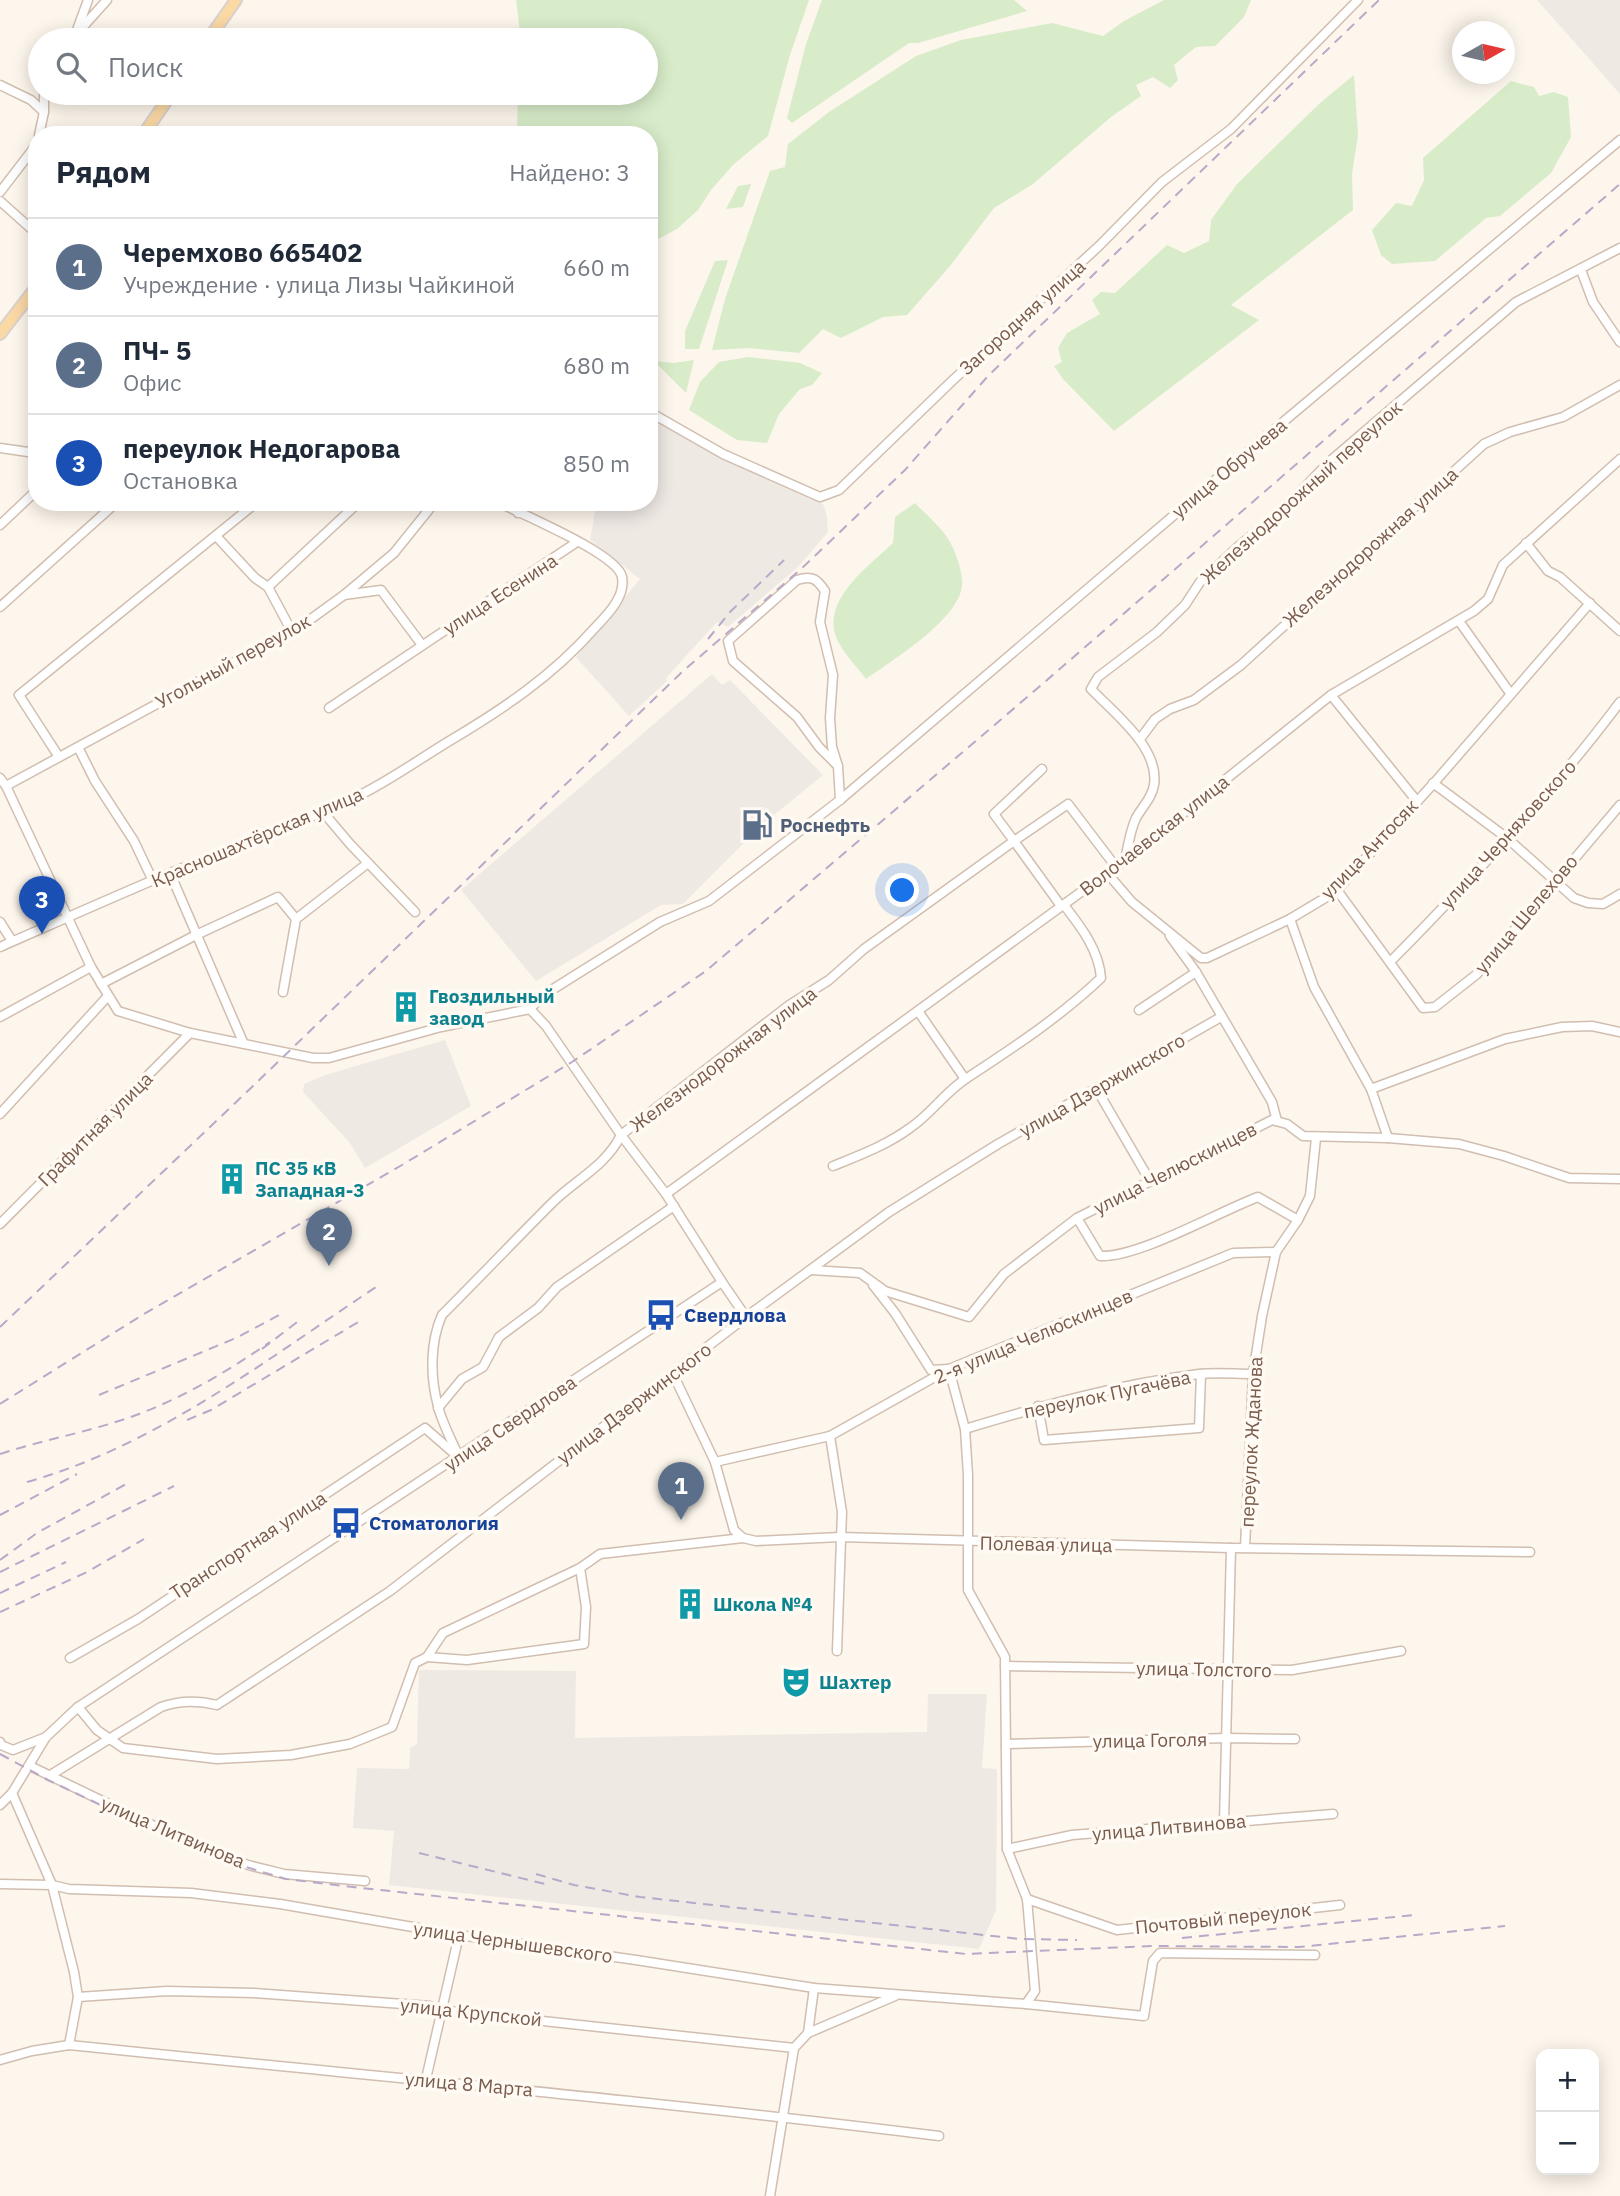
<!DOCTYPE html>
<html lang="ru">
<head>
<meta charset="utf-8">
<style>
  body { margin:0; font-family:"IBM Plex Sans",sans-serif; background:#f6f6f7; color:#1f2937 }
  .controls { position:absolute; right:21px; bottom:21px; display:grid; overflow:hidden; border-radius:14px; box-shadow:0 4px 18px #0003 }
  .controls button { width:63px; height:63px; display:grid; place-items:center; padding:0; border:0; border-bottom:2px solid #e0e1e3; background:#fff; color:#1f2937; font:35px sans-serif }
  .compass { position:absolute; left:1452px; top:21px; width:63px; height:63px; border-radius:50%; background:#fff; box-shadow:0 4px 18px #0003; rotate:82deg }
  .you { position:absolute; left:903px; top:891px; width:24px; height:24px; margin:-18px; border:5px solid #fff; border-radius:50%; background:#1a73e8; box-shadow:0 0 0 10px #1a73e833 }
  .badge { display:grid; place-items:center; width:46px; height:46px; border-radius:50%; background:#7c3aed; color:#fff; font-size:23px; font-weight:700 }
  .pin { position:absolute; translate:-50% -58px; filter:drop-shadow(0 2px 4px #0008) }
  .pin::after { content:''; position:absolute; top:37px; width:24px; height:21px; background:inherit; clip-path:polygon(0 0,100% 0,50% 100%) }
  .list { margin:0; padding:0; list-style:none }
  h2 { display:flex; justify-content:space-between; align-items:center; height:91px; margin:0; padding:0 28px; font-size:30px }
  h2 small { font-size:23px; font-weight:400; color:#747a83 }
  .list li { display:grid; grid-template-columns:46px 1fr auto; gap:21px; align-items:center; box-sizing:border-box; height:98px; padding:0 28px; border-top:2px solid #e0e1e3 }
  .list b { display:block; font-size:26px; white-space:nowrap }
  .list p { margin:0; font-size:23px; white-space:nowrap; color:#747a83 }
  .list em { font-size:23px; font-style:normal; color:#747a83 }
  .icon { flex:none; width:38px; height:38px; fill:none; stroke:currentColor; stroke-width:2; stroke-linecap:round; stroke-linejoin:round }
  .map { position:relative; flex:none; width:1620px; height:2196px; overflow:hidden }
  .search { position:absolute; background:#fff; box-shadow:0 4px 18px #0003; left:28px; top:28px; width:630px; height:77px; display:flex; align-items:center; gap:18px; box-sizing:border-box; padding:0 24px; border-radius:38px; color:#747a83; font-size:26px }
  .panel { position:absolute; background:#fff; box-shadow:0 4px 18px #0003; left:28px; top:126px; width:630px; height:385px; border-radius:28px }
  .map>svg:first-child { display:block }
  .industrial { fill:#efe9e4 }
  .green { fill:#d8ecc9 }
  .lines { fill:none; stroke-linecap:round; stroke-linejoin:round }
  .minor-casing { stroke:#d1beb0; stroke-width:11 }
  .major-casing { stroke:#dad1cd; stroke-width:14 }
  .minor { stroke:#fff; stroke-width:8 }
  .major { stroke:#fbd9a5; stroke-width:10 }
  .rail { stroke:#b9a8c9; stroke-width:2; stroke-dasharray:10 7; stroke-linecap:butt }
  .labels { text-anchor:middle; stroke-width:7; stroke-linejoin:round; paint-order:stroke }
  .street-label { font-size:19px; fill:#7a5c4d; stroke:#fffaf3 }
  .service-label { font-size:19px; font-weight:bold; fill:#4e5e75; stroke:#fffaf3; text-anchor:start }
  .culture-label { font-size:19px; font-weight:bold; fill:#0d838f; stroke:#fffaf3; text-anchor:start }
  .transit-label { font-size:19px; font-weight:bold; fill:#164399; stroke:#fffaf3; text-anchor:start }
</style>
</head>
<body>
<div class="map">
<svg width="1620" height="2196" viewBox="0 0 1620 2196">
  <rect width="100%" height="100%" fill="#fdf6ec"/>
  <g class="industrial">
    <path d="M1537,0h83v94l-50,-57z"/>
    <path d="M649,422l14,2 56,32 104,48 4,12 1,16 -30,35 -70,60 -11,-5 -51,56 1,3 -38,35 -53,-59 64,-78 -50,-39 5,-28 -9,-10h63z"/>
    <path d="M712,674l10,11 8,-5 93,95 -60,49 -80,80 -22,1 -125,76 -75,-91z"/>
    <path d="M445,1040l26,66 -106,62 -15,-25 -47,-51 1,-8 21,-9z"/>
    <path d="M419,1670l157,1 -1,67 352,-6 1,-38h59l-5,74 15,1 -1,141 -17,39 -590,-64 5,-54 -41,-3 4,-60 52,1 1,-21 7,-4z"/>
  </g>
  <g class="green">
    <path d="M516,0h293l-19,55 -22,81 -34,28 -23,26 -13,20 -21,19 -28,15v-109h-132l1,-42h128v-53h-125z"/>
    <path d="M822,0h192l13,11 -109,32h-9l-117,80 -5,-5 19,-74z"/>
    <path d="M1164,0h87l-7,17 -29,29 -19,1 -22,18 4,15 -8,8 -17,-11 -17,8 5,11 -30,21 -78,67 -39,24 -44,58 -43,49 -24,2 -42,21 -18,-9 -24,24 -50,-5 -37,2 13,-51 45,-128 15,-4 3,-23 41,-32 87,-56 45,-16 91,-17 51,13 21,-15z"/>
    <path d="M1354,75l4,60 -6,39 1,36 -122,95 28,15 -145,111 -51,-52 -9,-13 8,-4 -4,-14 9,-15 33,-19 -8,-14 9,-8 14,1 52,-48 17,8 25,-12 2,-21 26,-36 83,-81z"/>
    <path d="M1511,81l23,6 5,9 15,-4 14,5 3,40 -20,36 -51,43 -14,2 -51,43 -43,3 -11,-9 -9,-25 24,-27 16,3 12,-26 -1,-22z"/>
    <path d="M751,184l-8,23 -17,2 12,-23z"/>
    <path d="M728,260l-29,89h-14v-18l30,-70z"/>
    <path d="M748,357l52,6 22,10 -10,12 -12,4 -21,25 -12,29 -30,-3 -48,-30 11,-28 19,-20z"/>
    <path d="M694,360l-8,33 -32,-32 19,2z"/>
    <path d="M915,503c11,12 29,26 36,41 6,12 12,29 11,42 -4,34 -69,74 -96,93 -8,-11 -19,-22 -26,-34 -25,-41 28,-78 53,-102l2,-26z"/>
  </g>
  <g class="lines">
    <defs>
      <g id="minor">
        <path d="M77,30l11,-30"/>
        <path d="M71,40l36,-40"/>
        <path d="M0,85l31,15 13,12"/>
        <path d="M39,135l5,-23v-19"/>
        <path d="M0,192l37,-48"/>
        <path d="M0,201l37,33"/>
        <path d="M1581,270l12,32 27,40"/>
        <path d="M649,415l4,-1 70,40 97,43 19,-7 114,-110 146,-134 63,-64 69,-53 127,-129"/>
        <path d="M0,448l28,4 9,-5"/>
        <path d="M518,513l7,-11"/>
        <path d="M0,525l37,-35"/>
        <path d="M216,536l39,42 13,9 23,43"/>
        <path d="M1526,543l22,28 12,6 60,54"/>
        <path d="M268,587l91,-85"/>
        <path d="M344,595l37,-5 41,55"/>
        <path d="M0,607l117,-105"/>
        <path d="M1459,621l51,72"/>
        <path d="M1331,695l85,105"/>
        <path d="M329,708l248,-166"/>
        <path d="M1140,739l15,-20 15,-10 24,-9 47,-35 243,-221 26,-12 53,-15 57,-32"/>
        <path d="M78,747l17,34 39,60 19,40"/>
        <path d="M59,757l-40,-62 238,-193"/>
        <path d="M838,766l-19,-19 -22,-30 -64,-56 -5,-20 69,-61c15,-5 20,-1 28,11l-5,31 13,53 -3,43 2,29 6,19 2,34"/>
        <path d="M0,778l6,8 85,181 27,44 72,22 123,25h16l112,-31 89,-18 12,-13 118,-74 49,-21 131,-101 449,-383 331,-277"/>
        <path d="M1433,783l74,55 67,60 14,5 15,1 17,-10"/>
        <path d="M6,786l298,-162 40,-29 50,-42 41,-51"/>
        <path d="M323,812l27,32 65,68"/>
        <path d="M1125,860c3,-14 5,-29 11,-42 6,-11 16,-20 18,-33 6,-37 -40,-72 -63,-96l7,-12 59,-45 28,-27 15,-23 42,-39 34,-26 53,-55 187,-160 104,-54"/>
        <path d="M170,873l73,169"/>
        <path d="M1107,873l25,29 69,56h6l83,-39 45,-27 99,-109 156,-180"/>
        <path d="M1337,890l86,118 12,-1 42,-33 143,-169"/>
        <path d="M1061,906l-47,-65 54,-37 48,63"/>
        <path d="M1290,919l24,68 57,102 17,49"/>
        <path d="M0,922l12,19"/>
        <path d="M1170,936l26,36 76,130 5,19"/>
        <path d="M0,947c57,-25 113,-50 170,-74 64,-26 128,-48 190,-78 32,-16 61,-37 91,-55 52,-31 101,-64 141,-109 13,-14 34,-33 30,-54 -4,-23 -101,-63 -124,-75"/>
        <path d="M1390,962c81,-82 161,-168 230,-260"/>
        <path d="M101,984l95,-49 82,-38 18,22"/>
        <path d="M283,992l13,-73 72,-56"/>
        <path d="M1139,1010l57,-38"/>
        <path d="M918,1011l47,68"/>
        <path d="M0,1017l91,-50"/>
        <path d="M1096,1088l54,93"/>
        <path d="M1371,1089l134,-50 57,-12 30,-1 28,6"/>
        <path d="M0,1114l108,-118"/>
        <path d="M833,1166c27,-11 54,-21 77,-38 21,-14 36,-37 57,-50 47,-31 93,-61 134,-100 -2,-28 -20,-51 -37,-73"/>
        <path d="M666,1194l459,-334 206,-165 143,-84 14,-12 15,-34 117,-106"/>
        <path d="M1077,1218l23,38c38,2 118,-44 158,-59l40,23"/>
        <path d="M0,1224l190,-191"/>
        <path d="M811,1270l49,3 25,18 84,26 35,-43 73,-56 195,-98 15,4 16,12 85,2 71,6 45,12 65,22 51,1"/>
        <path d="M722,1282l24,35"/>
        <path d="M873,1285l22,28 36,57 18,-1 16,60 3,46v115l37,67 2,192 20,50 8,92 -9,13"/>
        <path d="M673,1374l42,88 19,68 9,8 13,3 84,-4 391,11 299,4"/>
        <path d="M1038,1406l6,34 155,-12 2,-54"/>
        <path d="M438,1408l24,-29 21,-12 16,-30 39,-29 19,-21 117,-81"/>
        <path d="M965,1429c76,-23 154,-45 234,-55 17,-2 36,0 54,0"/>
        <path d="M830,1436l12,76 -5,139"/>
        <path d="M459,1457c-7,-16 -17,-34 -21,-51 -8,-29 -8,-64 4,-91 37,-37 73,-75 110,-112 23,-23 54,-37 69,-68l167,-129 41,-26 35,-31 150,-108 -20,-27 48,-45"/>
        <path d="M715,1462l115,-26 119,-67 284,-116 43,-1"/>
        <path d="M1245,1548l8,-174 9,-58 14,-64 22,-32 12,-24 6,-58"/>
        <path d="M427,1657l40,3 117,-16 2,-37 -6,-39"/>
        <path d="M70,1658l68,-39 287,-191 31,27"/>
        <path d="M1005,1666l287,4 109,-19"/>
        <path d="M78,1707l19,23 26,18 94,11 74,-4 59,-11 42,-17 23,-64 12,-6 16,-24 137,-65 20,-14 143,-16"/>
        <path d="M0,1742l1,3 12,5 33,-13"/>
        <path d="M1006,1744l221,-6 68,1"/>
        <path d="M30,1766l147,71 71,28 36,9 81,7"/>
        <path d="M49,1776l112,-69c19,-7 36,-7 56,-2l173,-114 356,-274 143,-105 109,-68 223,-127"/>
        <path d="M12,1793l40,92 22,87 4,25 -9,48"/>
        <path d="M0,1805l12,-12 34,-56 32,-30 644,-425 -56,-88 -45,-59 -75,-109 -16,-17"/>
        <path d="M1224,1822l7,-274"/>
        <path d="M1007,1849l65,-14 261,-21"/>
        <path d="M0,1884l52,1 17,4 122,4 89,11 179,31 177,25 178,28 212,16 118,12 9,-55 7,-8 155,2"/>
        <path d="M1027,1899l90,31 223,-25"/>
        <path d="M78,1997l89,-6 87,2 176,13 10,4 354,38 -24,148"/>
        <path d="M808,2033l87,-37"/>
        <path d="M794,2048l14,-15 6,-45"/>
        <path d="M0,2060l32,-9 37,-6c290,30 581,55 870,91"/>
        <path d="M426,2079l33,-144"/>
      </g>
      <g id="major">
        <path d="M208,40l28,-40"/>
        <path d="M143,135l29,-42"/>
        <path d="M0,334l37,-48"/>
      </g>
    </defs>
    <use href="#minor" class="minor-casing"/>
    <use href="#major" class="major-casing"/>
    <use href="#minor" class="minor"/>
    <use href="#major" class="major"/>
    <g class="rail">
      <path d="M708,639l22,-27 54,-52"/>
      <path d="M0,1327l253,-241 429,-414 118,-102 105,-100 83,-94 391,-376"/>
      <path d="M262,1349l39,-30"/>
      <path d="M99,1395l137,-57 45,-24"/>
      <path d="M0,1404l144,-90 258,-149 170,-103 134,-91 326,-278 588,-509"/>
      <path d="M187,1420l24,-10 149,-89"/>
      <path d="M0,1454c46,-15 94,-23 139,-40 47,-18 89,-43 131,-72"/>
      <path d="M27,1482c131,-37 240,-123 352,-197"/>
      <path d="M0,1515l77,-41"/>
      <path d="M0,1560l37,-27 91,-50"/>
      <path d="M0,1572l174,-86"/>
      <path d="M0,1593l66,-31"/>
      <path d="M0,1612l87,-40 57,-33"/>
      <path d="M0,1754l50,27 159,75 77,23 67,8 613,67 185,-8 148,1 206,-21"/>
      <path d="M419,1853l126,31"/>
      <path d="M536,1874l38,11 66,12 380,42 57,1"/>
      <path d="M1182,1938l232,-23"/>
    </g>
  </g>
  <defs>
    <symbol id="fuel-bare" viewBox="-9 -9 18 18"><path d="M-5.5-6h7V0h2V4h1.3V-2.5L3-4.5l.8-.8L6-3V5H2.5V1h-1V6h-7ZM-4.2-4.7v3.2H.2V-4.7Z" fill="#5c6f8a" stroke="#fffaf3" stroke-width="2.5" paint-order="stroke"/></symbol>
    <symbol id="building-bare" viewBox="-9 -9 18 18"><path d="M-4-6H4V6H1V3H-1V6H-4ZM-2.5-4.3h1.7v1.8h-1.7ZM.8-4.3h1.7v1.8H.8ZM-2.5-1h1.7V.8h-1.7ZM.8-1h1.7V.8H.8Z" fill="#0f9aa8" stroke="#fffaf3" stroke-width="2.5" paint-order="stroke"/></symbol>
    <symbol id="bus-bare" viewBox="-9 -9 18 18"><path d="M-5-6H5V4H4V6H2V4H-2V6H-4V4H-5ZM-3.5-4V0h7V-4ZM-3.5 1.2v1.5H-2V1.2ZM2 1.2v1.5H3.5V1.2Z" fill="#1a4fb4" stroke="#fffaf3" stroke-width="2.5" paint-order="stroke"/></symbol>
    <symbol id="theatre-bare" viewBox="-9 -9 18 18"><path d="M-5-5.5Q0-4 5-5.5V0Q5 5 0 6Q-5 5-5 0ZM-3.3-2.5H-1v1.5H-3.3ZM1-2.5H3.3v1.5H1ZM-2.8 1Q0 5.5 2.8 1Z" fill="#0f9aa8" stroke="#fffaf3" stroke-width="2.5" paint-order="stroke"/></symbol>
  </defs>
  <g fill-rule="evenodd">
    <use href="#fuel-bare" x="735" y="803" width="44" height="44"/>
    <use href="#building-bare" x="384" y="985" width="44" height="44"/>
    <use href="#building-bare" x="210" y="1157" width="44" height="44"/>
    <use href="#bus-bare" x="639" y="1293" width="44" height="44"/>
    <use href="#bus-bare" x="324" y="1501" width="44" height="44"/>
    <use href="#building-bare" x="668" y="1582" width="44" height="44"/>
    <use href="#theatre-bare" x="774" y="1660" width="44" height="44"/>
  </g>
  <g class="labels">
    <g class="street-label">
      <text transform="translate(1022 317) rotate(-42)" y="7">Загородняя улица</text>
      <text transform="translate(1229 468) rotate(-40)" y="7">улица Обручева</text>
      <text transform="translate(1301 492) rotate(-42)" y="7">Железнодорожный переулок</text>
      <text transform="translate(1370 547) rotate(-42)" y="7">Железнодорожная улица</text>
      <text transform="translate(500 594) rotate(-33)" y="7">улица Есенина</text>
      <text transform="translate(233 661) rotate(-29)" y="7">Угольный переулок</text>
      <text transform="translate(1508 834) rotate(-48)" y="7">улица Черняховского</text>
      <text transform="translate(1154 835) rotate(-38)" y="7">Волочаевская улица</text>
      <text transform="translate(257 837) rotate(-23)" y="7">Красношахтёрская улица</text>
      <text transform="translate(1369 849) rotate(-46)" y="7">улица Антосяк</text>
      <text transform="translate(1526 914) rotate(-50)" y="7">улица Шелехово</text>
      <text transform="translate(723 1059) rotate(-37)" y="7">Железнодорожная улица</text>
      <text transform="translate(1102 1085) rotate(-30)" y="7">улица Дзержинского</text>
      <text transform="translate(95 1129) rotate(-45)" y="7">Графитная улица</text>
      <text transform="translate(1175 1168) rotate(-27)" y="7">улица Челюскинцев</text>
      <text transform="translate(1033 1336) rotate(-23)" y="7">2-я улица Челюскинцев</text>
      <text transform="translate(1107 1394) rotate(-12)" y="7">переулок Пугачёва</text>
      <text transform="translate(634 1403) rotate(-37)" y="7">улица Дзержинского</text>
      <text transform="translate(510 1423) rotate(-34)" y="7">улица Свердлова</text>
      <text transform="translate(1251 1442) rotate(-87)" y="7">переулок Жданова</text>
      <text transform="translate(1046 1544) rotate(1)" y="7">Полевая улица</text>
      <text transform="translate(248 1545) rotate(-33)" y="7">Транспортная улица</text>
      <text transform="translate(1204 1669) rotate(1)" y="7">улица Толстого</text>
      <text transform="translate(1150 1740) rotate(-1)" y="7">улица Гоголя</text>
      <text transform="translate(1169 1827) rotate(-5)" y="7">улица Литвинова</text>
      <text transform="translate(173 1832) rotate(23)" y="7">улица Литвинова</text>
      <text transform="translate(1223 1918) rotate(-6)" y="7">Почтовый переулок</text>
      <text transform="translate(513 1942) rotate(8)" y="7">улица Чернышевского</text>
      <text transform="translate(471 2012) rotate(6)" y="7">улица Крупской</text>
      <text transform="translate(469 2084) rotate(5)" y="7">улица 8 Марта</text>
    </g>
    <g class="service-label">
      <text x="780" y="832">Роснефть</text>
    </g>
    <g class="culture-label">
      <text x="429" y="1003">Гвоздильный<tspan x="429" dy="22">завод</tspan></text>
      <text x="255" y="1175">ПС 35 кВ<tspan x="255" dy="22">Западная-3</tspan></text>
      <text x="713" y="1611">Школа №4</text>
      <text x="819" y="1689">Шахтер</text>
    </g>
    <g class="transit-label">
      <text x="684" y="1322">Свердлова</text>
      <text x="369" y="1530">Стоматология</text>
    </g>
  </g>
</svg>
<div class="controls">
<button>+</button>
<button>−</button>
</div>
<svg class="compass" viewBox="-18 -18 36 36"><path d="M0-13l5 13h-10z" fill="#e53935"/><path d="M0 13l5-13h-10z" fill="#747a83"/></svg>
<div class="you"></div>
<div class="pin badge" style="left:681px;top:1520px;background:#5c6f8a">1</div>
<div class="pin badge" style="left:329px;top:1266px;background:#5c6f8a">2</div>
<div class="pin badge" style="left:42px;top:934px;background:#1a4fb4">3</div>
<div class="search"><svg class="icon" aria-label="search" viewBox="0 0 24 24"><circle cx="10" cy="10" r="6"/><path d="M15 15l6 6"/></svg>Поиск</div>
<section class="panel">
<h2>Рядом<small>Найдено: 3</small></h2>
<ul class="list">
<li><span class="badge" style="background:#5c6f8a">1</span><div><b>Черемхово 665402</b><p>Учреждение · улица Лизы Чайкиной</p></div><em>660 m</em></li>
<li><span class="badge" style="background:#5c6f8a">2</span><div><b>ПЧ- 5</b><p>Офис</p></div><em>680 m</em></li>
<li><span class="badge" style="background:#1a4fb4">3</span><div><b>переулок Недогарова</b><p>Остановка</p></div><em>850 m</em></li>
</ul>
</section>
</div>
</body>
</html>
